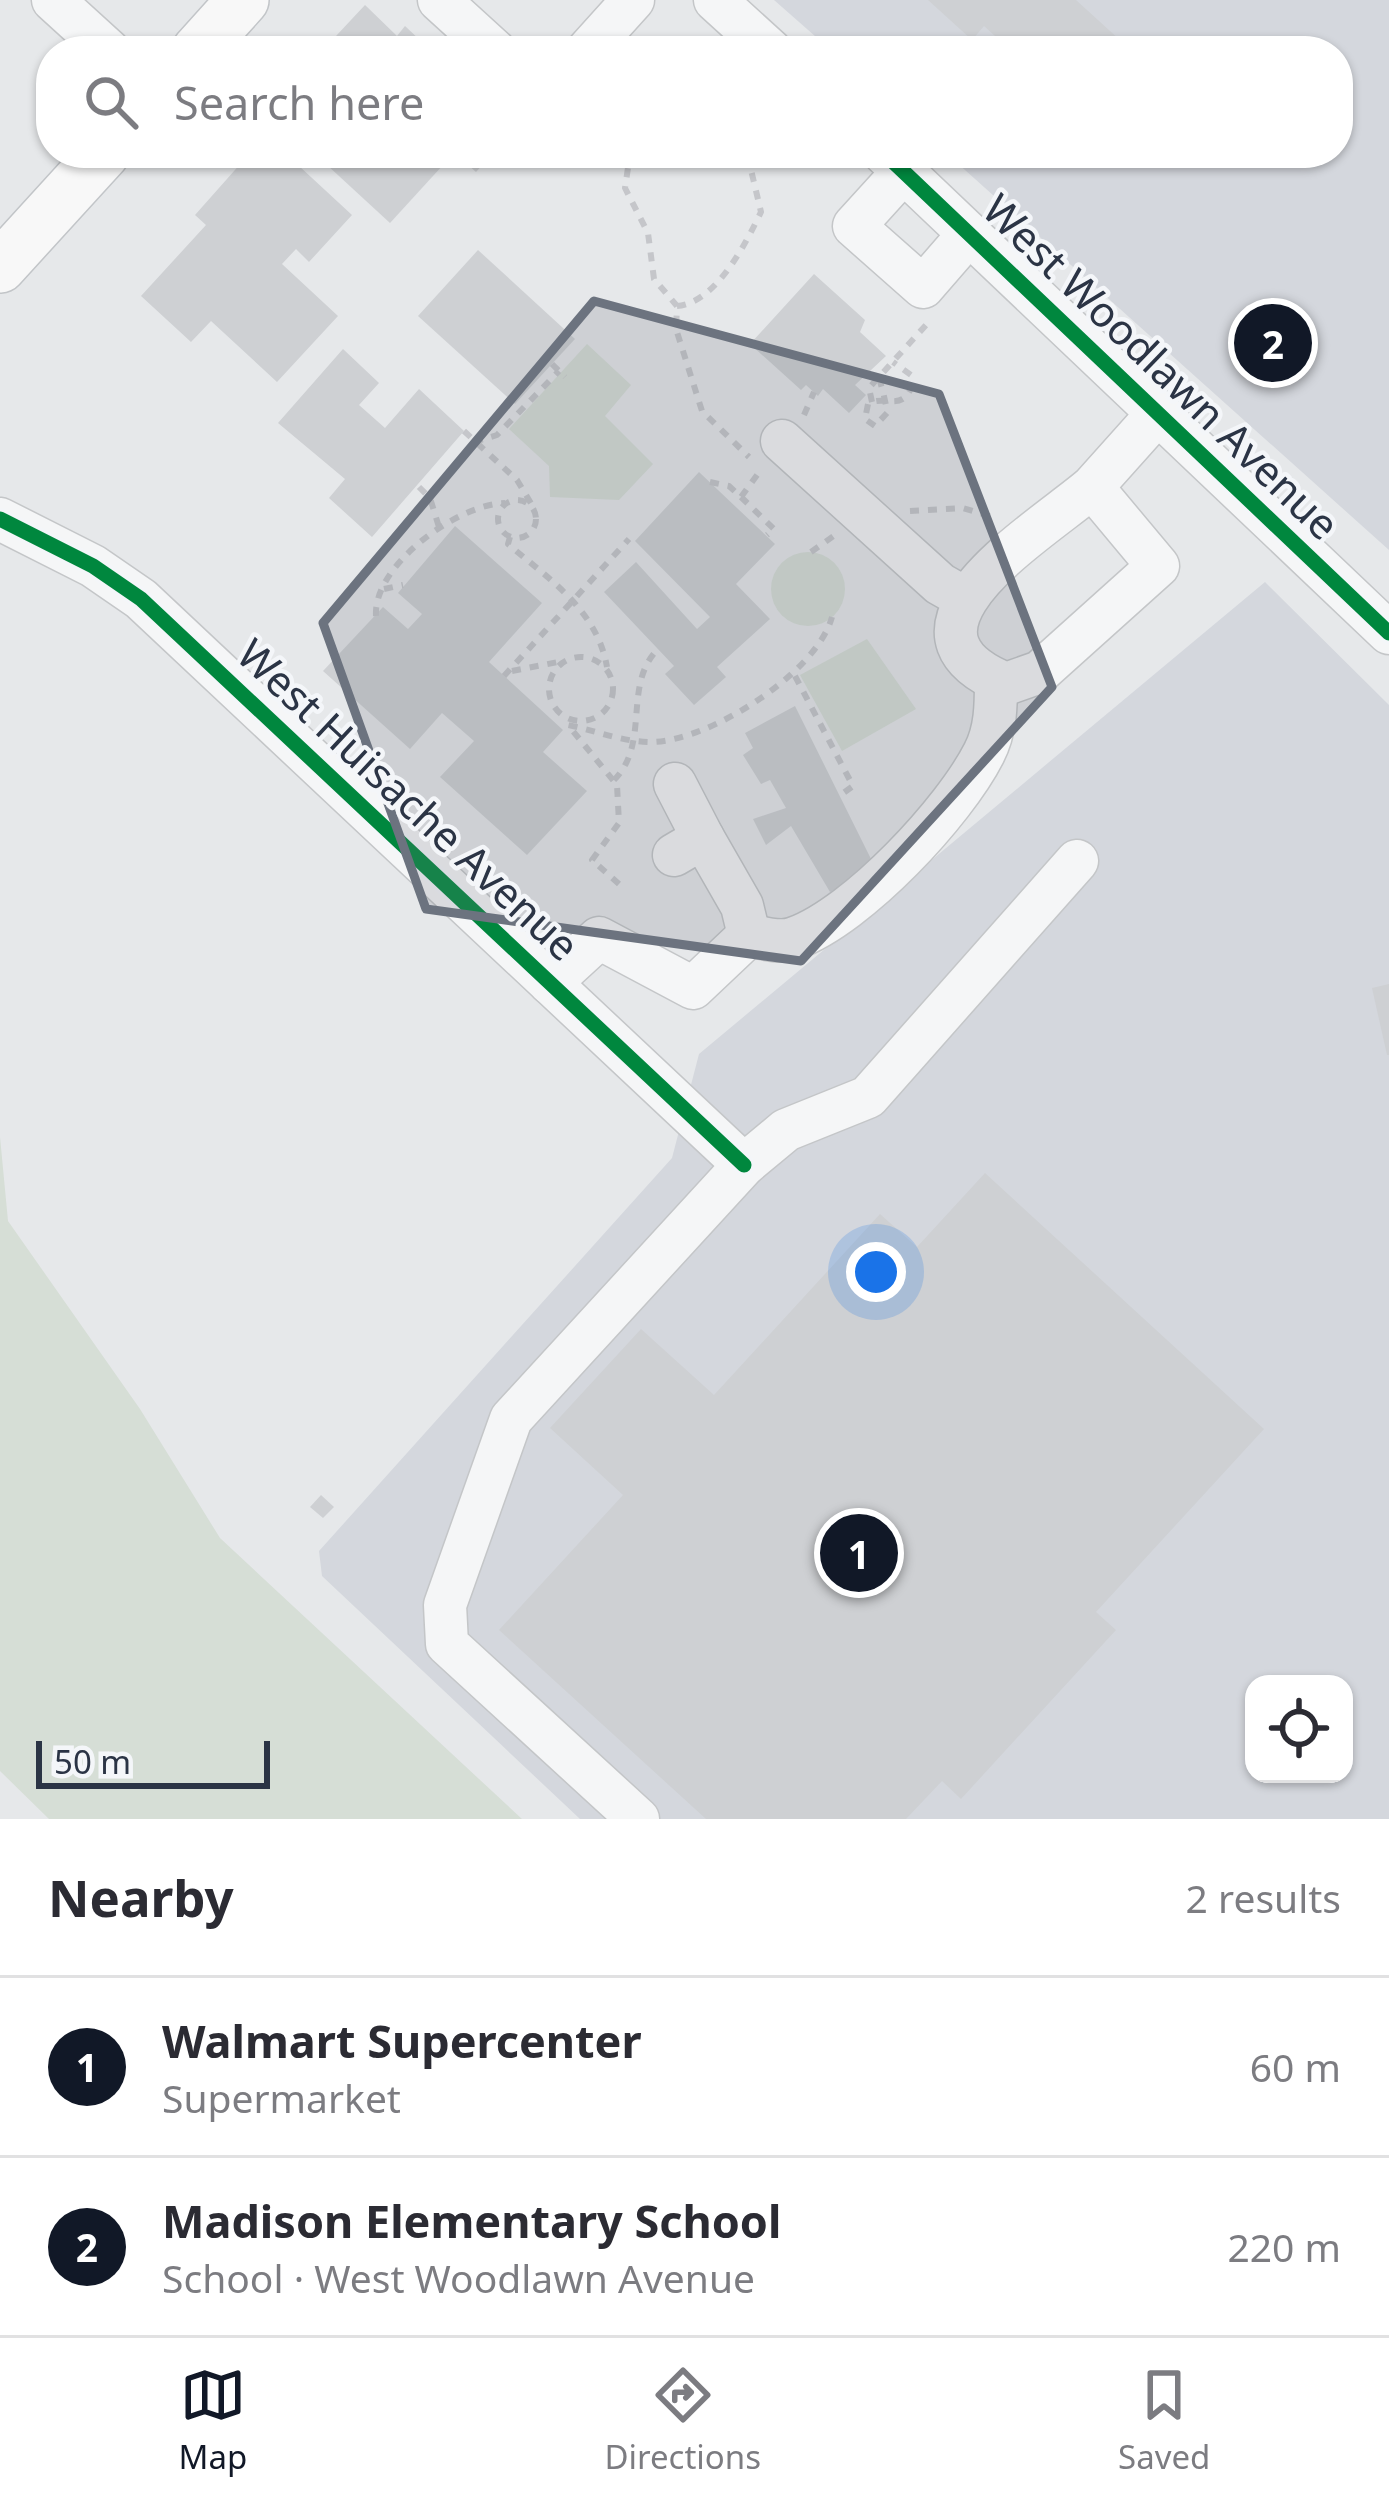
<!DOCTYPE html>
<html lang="en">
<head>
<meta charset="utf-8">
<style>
  body { margin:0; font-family:"Noto Sans",sans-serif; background:#f7f7f7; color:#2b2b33 }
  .controls { position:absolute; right:36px; bottom:36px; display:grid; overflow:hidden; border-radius:24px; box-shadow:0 3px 9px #0004 }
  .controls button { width:108px; height:108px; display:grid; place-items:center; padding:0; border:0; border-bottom:3px solid #e1e1e2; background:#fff; color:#2b2b33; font:60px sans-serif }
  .scale { position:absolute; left:36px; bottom:30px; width:234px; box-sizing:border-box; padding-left:12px; border:6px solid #2b3445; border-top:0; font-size:33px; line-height:42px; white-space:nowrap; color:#2b3445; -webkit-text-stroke:9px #f4f6f9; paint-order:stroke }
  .you { position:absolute; left:876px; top:1272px; width:42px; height:42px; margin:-30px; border:9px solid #fff; border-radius:50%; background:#1a73e8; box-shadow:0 0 0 18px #1a73e833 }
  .badge { display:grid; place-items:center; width:78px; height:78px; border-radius:50%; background:#111827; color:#fff; font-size:39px; font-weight:700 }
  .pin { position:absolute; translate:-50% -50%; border:6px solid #fff; box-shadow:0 3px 12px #0006 }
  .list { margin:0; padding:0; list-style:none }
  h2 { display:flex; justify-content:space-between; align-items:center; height:156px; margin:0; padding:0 48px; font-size:51px }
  h2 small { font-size:39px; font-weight:400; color:#7c7c81 }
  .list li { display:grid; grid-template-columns:78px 1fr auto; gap:36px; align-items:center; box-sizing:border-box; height:180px; padding:0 48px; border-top:3px solid #e1e1e2 }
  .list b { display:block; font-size:45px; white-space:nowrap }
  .list p { margin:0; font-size:39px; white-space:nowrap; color:#7c7c81 }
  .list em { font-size:39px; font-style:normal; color:#7c7c81 }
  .icon { flex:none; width:66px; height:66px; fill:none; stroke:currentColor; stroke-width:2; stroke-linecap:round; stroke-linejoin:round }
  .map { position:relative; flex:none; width:1389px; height:1819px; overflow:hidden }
  .search { position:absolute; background:#fff; box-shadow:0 3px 9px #0004; left:36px; right:36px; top:36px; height:132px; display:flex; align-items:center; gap:30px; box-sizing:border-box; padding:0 42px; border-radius:48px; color:#7c7c81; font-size:45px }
  .sheet { height:516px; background:#fff }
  nav { display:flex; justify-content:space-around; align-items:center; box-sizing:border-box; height:168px; border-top:3px solid #e1e1e2; background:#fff; font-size:33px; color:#7c7c81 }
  nav a { display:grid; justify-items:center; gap:6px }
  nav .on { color:#111827 }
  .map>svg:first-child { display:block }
  .built { fill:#d4d7dd; fill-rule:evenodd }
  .green { fill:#d6ded6 }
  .building { fill:#ced0d3 }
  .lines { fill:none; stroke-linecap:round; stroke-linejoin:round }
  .minor-casing { stroke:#c4c6c8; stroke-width:45 }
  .major-casing { stroke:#c2c5c8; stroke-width:54 }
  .path { stroke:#c5c6ca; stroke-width:6; stroke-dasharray:9 9; stroke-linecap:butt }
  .minor { stroke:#f5f6f7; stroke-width:42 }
  .major { stroke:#f8f8f8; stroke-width:51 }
  .cycleway-casing { stroke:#f4f6f9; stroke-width:22 }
  .cycleway { stroke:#00873e; stroke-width:15 }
  .marked { fill:#6c737f; fill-opacity:0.2; stroke:#6c737f; stroke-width:9; stroke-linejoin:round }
  .labels { text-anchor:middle; stroke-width:9; stroke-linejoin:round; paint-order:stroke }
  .street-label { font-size:42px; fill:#2b3445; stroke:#f4f6f9 }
</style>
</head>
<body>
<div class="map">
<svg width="1389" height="1819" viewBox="0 0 1389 1819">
  <rect width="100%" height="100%" fill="#e6e8ea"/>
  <g class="built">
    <path d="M774,0h615v550l-443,-397h392v-102h-506z"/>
    <path d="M1265,582l124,123v1114h-809l-258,-243 -3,-25 353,-393 27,-104zM1254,1684h90v90h-90z"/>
  </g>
  <g class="green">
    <path d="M587,344l44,41 -26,31 48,48 -34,36 -69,-3 -1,-31 -40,-37z"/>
    <circle cx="808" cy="589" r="37"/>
    <path d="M867,639l49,70 -74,42 -42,-76z"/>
    <path d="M0,1137l8,84 132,188 80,129 302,281h-473l-49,-48z"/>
  </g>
  <g class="building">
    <path d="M928,0h148l56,51h-150l13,-15 -11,-10 -12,14z"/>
    <path d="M365,5l32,31 8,-10 18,17 -7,8h-94z"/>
    <path d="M250,153h35l67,62 -43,47 -13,-13 -14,15 56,52 -61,66 -66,-61 -20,21 -50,-46 65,-71 -11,-10z"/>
    <path d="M314,153h140l-64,70z"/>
    <path d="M455,153h38l-17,19z"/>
    <path d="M478,250l97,89 -60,65 -97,-88z"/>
    <path d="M814,274l51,46 -5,12 26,24 -31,29 11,10 -17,18 -26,-24 -5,7 -12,-11 -5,5 -51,-46z"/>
    <path d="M343,349l36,34 -20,22 26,23 34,-39 45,42 -92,106 -43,-39 16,-19 -67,-56z"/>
    <path d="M699,472l76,72 -39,40 34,35 -53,48 9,10 -32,28 -29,-31 9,-8 -70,-74 32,-30 61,67 13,-12 -75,-76z"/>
    <path d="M455,526l87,77 -53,59 74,68 -20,22 44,39 -60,64 -87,-78 34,-36 -32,-28 -32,36 -87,-78 60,-64 25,22 14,-15 -24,-21z"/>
    <path d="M795,706l80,161 -45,25 -39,-66 -25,19 -13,-26 33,-11 -16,-28 -9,4 -18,-29 10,-7 -8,-15z"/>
    <path d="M1389,984v71h-2l-15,-67z"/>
    <path d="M985,1173l279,256 -168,183 20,18 -155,169 -19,-18 -36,38h-200l-207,-189 124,-135 -73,-67 91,-99 73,66 166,-181 37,33z"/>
    <path d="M321,1495l13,12 -11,11 -13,-11z"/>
  </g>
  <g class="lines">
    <defs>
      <g id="minor">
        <path d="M53,0l56,51"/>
        <path d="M439,0l56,51"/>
        <path d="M715,0l56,51"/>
        <path d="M587,51l46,-51"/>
        <path d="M884,153l505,480"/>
        <path d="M904,171l-50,55 69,61 46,-53"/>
        <path d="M782,441l158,143 23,13"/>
        <path d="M1092,487c-54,46 -218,143 -86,197l34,-12 118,-106 -66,-79 68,-76"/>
        <path d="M0,519l93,47 48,33 603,566"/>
        <path d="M675,784l28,54"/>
        <path d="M674,855l29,-17 39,68 7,29"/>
        <path d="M550,983l49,-45 94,50 56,-53c14,3 31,9 46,3 63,-23 159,-126 189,-185 12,-23 12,-48 12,-73"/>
        <path d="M638,1819l-191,-175 -2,-39 66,-186 233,-254 42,-35 82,-33 209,-236"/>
      </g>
      <g id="major">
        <path d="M197,51l46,-51"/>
        <path d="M0,267l104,-114"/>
      </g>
    </defs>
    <use href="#minor" class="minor-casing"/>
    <use href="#major" class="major-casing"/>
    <g class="path">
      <path d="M636,153l-7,8 -4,27 23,45 6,46 23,27 -1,23 26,82 47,46"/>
      <path d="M677,306c39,-3 69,-63 84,-94l-14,-59"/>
      <path d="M552,364l13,13"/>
      <path d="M879,378c3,10 7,24 8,35l-12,13 -10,-7 3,-15c16,-10 33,8 43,-16v-13l-18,-13"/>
      <path d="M872,402l-3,-14 57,-63 -2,-5"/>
      <path d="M804,415l10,-23"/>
      <path d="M464,431l53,49 15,25"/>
      <path d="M474,442l23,-7 62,-64"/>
      <path d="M710,482l19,4 12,11 19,-26"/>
      <path d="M419,487l11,11 9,29"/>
      <path d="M741,497l33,32 -7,6"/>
      <circle cx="517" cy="519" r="19"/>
      <path d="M910,511l53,-3 33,10"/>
      <path d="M510,537l-2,7c42,36 89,66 99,123"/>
      <path d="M811,552l24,-17"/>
      <path d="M384,589l19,-4"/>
      <path d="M376,616c-3,-51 82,-112 129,-113"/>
      <circle cx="581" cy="689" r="32"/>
      <path d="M512,671l51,-10"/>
      <path d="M504,676l125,-137"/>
      <path d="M795,676l58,110 -11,8"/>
      <path d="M614,780c37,-37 8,-95 44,-131"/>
      <path d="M619,884l-27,-24 27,-37 -2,-38 -49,-60c29,6 54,17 84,17 57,-1 164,-68 180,-125"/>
    </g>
    <use href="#minor" class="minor"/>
    <use href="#major" class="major"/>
    <defs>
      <g id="cycleway">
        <path d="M884,153l505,480"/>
        <path d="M0,519l93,47 48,33 603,566"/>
      </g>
    </defs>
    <use href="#cycleway" class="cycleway-casing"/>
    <use href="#cycleway" class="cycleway"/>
  </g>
  <path class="marked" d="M594,301l345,93 113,293 -251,274 -375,-52 -103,-286z"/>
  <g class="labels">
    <g class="street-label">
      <text transform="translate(1161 367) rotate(44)" y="15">West Woodlawn Avenue</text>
      <text transform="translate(408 800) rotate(43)" y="15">West Huisache Avenue</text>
    </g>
  </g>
</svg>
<div class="controls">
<button><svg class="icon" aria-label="locate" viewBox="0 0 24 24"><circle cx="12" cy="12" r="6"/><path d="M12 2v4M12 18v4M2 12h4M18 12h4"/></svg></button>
</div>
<div class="scale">50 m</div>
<div class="you"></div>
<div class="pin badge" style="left:859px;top:1553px">1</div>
<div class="pin badge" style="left:1273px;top:343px">2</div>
<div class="search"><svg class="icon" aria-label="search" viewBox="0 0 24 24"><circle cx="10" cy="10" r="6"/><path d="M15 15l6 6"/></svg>Search here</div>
</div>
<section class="sheet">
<h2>Nearby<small>2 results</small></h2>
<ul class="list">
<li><span class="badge">1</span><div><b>Walmart Supercenter</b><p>Supermarket</p></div><em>60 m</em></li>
<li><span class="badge">2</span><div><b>Madison Elementary School</b><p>School · West Woodlawn Avenue</p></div><em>220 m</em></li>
</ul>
</section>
<nav>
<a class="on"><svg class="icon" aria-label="map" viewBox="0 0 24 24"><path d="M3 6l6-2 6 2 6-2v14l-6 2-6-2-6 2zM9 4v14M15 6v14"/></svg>Map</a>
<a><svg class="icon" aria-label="directions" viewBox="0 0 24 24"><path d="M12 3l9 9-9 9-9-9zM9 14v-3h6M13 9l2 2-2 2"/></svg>Directions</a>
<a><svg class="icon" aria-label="saved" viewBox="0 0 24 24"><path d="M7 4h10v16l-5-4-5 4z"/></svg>Saved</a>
</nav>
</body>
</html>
